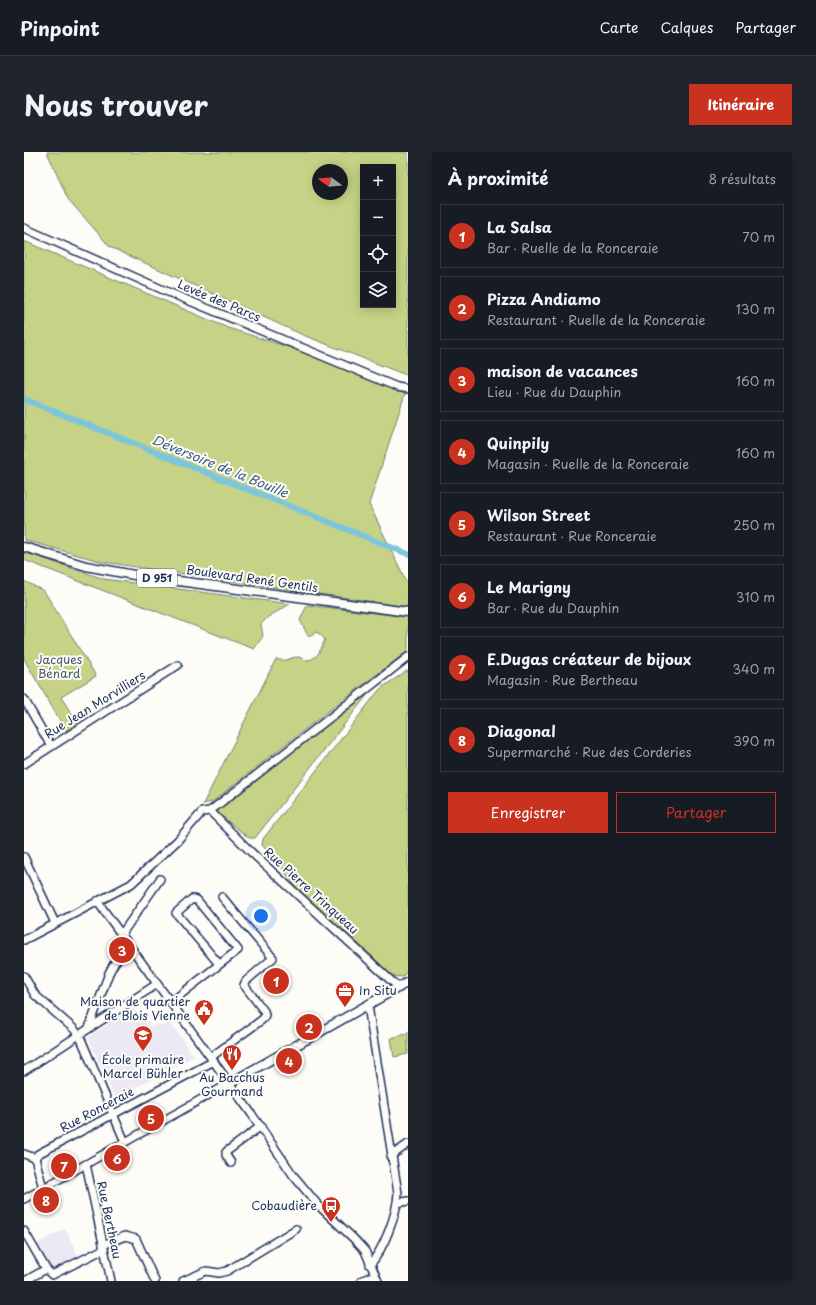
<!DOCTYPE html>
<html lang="fr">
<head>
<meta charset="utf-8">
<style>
  body { margin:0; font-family:"Playpen Sans",sans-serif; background:#20242c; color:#f1f3f6 }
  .controls { position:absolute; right:12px; top:12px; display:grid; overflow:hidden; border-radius:0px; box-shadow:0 2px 10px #0003 }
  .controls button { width:36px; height:36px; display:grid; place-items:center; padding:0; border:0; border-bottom:1px solid #363941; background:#171b24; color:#f1f3f6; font:20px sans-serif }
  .compass { position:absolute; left:288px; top:12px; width:36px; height:36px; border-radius:50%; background:#171b24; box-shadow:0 2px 10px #0003; rotate:286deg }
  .you { position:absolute; left:237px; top:764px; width:14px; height:14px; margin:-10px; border:3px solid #fff; border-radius:50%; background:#1a73e8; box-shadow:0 0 0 6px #1a73e833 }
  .badge { display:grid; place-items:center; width:26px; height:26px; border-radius:50%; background:#c8321e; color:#fff; font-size:13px; font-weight:700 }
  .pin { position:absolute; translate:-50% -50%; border:2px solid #fff; box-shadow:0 1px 4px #0006 }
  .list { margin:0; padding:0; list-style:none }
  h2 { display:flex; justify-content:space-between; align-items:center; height:52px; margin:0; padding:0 16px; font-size:17px }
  h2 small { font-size:13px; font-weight:400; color:#9ea1a6 }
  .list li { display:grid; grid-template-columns:26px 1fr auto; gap:12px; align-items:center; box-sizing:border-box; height:64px; margin:0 8px 8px; padding:0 8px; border:1px solid #363941; border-radius:0px }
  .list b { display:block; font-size:15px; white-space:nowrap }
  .list p { margin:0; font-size:13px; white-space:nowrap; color:#9ea1a6 }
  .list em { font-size:13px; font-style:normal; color:#9ea1a6 }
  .actions { display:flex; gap:8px; padding:12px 16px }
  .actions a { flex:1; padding:9px 0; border:1px solid #c8321e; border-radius:0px; text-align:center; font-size:14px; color:#c8321e }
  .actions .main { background:#c8321e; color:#fff }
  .icon { flex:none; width:22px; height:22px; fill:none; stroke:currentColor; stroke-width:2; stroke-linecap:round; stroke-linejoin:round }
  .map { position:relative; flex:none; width:384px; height:1129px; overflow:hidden; border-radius:0px }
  header { display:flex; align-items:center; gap:24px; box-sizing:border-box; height:56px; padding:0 20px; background:#171b24; border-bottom:1px solid #363941 }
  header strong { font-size:19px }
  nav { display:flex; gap:22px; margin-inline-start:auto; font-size:14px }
  .intro { display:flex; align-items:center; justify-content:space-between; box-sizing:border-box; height:96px; padding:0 24px }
  h1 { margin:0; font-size:28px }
  .button { padding:10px 18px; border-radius:0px; background:#c8321e; color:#fff; font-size:14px; font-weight:700 }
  main { display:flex; gap:24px; padding:0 24px }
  aside { flex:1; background:#171b24; border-radius:0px; box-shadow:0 2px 10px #0003 }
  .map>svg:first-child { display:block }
  .built { fill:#ece8f4 }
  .green { fill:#c6d386; stroke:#708172; fill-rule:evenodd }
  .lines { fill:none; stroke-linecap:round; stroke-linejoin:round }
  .canal { stroke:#7bc5dc; stroke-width:6 }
  .minor-casing { stroke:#1b2f5e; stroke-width:10 }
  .major-casing { stroke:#1b2f5e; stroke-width:11 }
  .minor { stroke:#fdfcf7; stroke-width:7 }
  .major { stroke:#fdfcf7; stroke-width:8 }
  .labels { text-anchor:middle; stroke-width:4; stroke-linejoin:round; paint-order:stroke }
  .shield { fill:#fdfcf7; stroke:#5f6c8c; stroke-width:1 }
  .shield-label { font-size:11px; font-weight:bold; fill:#1b2f5e }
  .street-label { font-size:12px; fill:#1b2f5e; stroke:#fdfcf7 }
  .park-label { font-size:12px; fill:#465868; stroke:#fdfcf7 }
  .poi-label { font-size:12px; fill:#1b2f5e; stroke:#fdfcf7; text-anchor:end }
  .water-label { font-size:13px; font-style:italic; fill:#385c84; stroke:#fdfcf7 }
</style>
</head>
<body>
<header>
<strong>Pinpoint</strong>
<nav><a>Carte</a><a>Calques</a><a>Partager</a></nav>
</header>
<div class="intro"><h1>Nous trouver</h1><a class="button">Itinéraire</a></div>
<main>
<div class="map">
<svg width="384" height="1129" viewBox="0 0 384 1129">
  <rect width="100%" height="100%" fill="#fdfcf7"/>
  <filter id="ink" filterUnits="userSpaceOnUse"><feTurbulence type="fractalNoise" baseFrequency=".025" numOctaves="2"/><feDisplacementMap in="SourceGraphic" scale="8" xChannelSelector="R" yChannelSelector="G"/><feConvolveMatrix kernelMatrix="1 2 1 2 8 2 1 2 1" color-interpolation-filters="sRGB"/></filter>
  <g filter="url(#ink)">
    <g class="built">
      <path d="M110,856l4,7 4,-2 10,14 6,-3 3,2 8,-5 25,35 -33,19 -47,22 -26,-60z"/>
      <path d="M41,1077l15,31 -27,13 -17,-29z"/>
    </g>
    <g class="green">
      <path d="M23,0h361v222l-2,1 -103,-40 -193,-88 -42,-48zM339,15h30v138h-30zM294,18h24v24h-24z"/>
      <path d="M0,89l204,87 82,26 95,40 -36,110 39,81v22l-305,-45 -79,-22z"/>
      <path d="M0,400l80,27 186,25 -22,13 -7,7 2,12 -9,13 -230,-89z"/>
      <path d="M0,429l20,10 52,85 -35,21 17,27 -12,7 -42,-72z"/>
      <path d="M283,453l101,12v34l-72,54 -124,97 -9,2 73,-145c12,4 12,-2 22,-2 3,0 6,3 9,3 11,0 15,-13 18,-21l-8,-7 -9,4 -8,-16z"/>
      <path d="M384,518v299l-5,8 -12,-1 -19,-20 -72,-63 -18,-25 -20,-23 1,-6 117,-150z"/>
      <path d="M348,537l-117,149h-6l-34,-27z"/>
      <path d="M384,879v23l-14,3 -3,-19 15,-4z"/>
    </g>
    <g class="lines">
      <path class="canal" d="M0,247l384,155"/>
      <defs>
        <g id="minor">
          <path d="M0,76l144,64 229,95 11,2"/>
          <path d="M0,547l27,47"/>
          <path d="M0,612l154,-99"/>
          <path d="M186,659l41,41 148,136"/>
          <path d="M186,659l198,-154"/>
          <path d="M0,705l31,66"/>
          <path d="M73,749l154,212 42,62 25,30 35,33 12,13 13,30"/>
          <path d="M97,783l39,-56"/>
          <path d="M0,788l107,-56 46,-43 25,-29 8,-1"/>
          <path d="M0,824l11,19 39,34 7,10 44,103"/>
          <path d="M147,850l67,-52 -41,-50 -5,-1 -16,14 43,51"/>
          <path d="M344,854l30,187c-1,22 -14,55 -28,72"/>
          <path d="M65,876l20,-55 6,-11 15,-14"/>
          <path d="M187,905l52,-38 2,-4 -1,-4 -20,-26 2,-4 27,-23 -51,-61"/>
          <path d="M0,919l133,-87"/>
          <path d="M0,1002l11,4"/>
          <path d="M367,1004l17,-12"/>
          <path d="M11,1006l3,-4 176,-93"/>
          <path d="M11,1006l8,30"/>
          <path d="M207,1011l-5,-8v-3l35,-26"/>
          <path d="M62,1012l25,117"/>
          <path d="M0,1047l206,-116"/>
          <path d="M373,1051l11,-2"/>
          <path d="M0,1079l22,38 6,6 52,-26"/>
          <path d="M79,1093l22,-9 11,3 19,42"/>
          <path d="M1,1129l21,-12"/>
          <path d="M159,1129l23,-10 13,2 8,-2 69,-42"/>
          <path d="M337,1129l13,-6"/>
        </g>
        <g id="major">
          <path d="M0,395l62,19 48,9 274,37"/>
          <path d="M206,931l178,-101"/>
        </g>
      </defs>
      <use href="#minor" class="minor-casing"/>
      <use href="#major" class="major-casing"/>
      <use href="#minor" class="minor"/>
      <use href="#major" class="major"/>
    </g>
  </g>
  <defs>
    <symbol id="office-pin" viewBox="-11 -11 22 30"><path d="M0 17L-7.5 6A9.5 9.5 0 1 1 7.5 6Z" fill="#c8321e" stroke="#fdfcf7"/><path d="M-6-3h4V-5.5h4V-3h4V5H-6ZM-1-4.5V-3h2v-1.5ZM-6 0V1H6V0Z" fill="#fff"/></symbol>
    <symbol id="civic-pin" viewBox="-11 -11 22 30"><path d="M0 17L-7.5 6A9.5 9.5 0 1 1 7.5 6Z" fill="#c8321e" stroke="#fdfcf7"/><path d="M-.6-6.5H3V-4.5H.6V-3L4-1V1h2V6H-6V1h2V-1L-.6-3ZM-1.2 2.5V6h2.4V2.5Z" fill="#fff"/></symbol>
    <symbol id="school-pin" viewBox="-11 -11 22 30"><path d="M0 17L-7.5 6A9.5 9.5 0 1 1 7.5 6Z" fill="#c8321e" stroke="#fdfcf7"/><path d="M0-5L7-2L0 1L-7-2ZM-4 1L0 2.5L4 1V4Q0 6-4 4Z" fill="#fff"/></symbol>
    <symbol id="restaurant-pin" viewBox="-11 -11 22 30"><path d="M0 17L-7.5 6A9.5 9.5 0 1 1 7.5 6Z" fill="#c8321e" stroke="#fdfcf7"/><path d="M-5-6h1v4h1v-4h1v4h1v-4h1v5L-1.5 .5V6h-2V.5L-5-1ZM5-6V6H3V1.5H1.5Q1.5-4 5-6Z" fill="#fff"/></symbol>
    <symbol id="bus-pin" viewBox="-11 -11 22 30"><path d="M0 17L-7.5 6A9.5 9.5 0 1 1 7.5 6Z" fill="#c8321e" stroke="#fdfcf7"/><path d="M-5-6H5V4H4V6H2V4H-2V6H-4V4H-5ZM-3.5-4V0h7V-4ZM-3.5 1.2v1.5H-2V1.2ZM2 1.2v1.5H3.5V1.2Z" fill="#fff"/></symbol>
  </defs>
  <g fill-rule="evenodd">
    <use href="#office-pin" x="310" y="828" width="22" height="30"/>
    <use href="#civic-pin" x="169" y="846" width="22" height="30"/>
    <use href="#school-pin" x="108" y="872" width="22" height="30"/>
    <use href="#restaurant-pin" x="197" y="891" width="22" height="30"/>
    <use href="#bus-pin" x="296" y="1043" width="22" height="30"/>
  </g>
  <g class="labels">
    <rect class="shield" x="113" y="417" width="40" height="18" rx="3"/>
    <g class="shield-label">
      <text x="133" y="430">D 951</text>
    </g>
    <g class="street-label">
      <text transform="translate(195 149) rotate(23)" y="4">Levée des Parcs</text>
      <text transform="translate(228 427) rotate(8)" y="4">Boulevard René Gentils</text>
      <text transform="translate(71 553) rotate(-32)" y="4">Rue Jean Morvilliers</text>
      <text transform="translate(287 739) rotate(42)" y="4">Rue Pierre Trinqueau</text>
      <text transform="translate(73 958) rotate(-28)" y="4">Rue Ronceraie</text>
      <text transform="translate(85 1068) rotate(78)" y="4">Rue Bertheau</text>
    </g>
    <g class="park-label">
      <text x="35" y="512">Jacques<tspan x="35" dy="14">Bénard</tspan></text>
    </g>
    <g class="poi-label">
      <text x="335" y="843" text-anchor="start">In Situ</text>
      <text x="166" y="854">Maison de quartier<tspan x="166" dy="14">de Blois Vienne</tspan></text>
      <text x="119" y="912" text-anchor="middle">École primaire<tspan x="119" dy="14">Marcel Bühler</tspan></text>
      <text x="208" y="930" text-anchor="middle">Au Bacchus<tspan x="208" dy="14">Gourmand</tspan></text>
      <text x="293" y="1058">Cobaudière</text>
    </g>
    <g class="water-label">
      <text transform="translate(196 314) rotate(22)" y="5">Déversoire de la Bouille</text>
    </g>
  </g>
</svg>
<div class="controls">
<button>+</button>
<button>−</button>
<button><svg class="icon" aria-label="locate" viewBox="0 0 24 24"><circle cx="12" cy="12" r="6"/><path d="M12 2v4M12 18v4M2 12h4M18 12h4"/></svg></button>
<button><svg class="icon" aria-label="layers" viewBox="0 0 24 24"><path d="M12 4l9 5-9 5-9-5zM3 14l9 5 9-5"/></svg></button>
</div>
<svg class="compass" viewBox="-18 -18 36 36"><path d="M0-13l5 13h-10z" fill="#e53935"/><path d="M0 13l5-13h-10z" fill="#9ea1a6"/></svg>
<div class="you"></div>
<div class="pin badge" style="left:252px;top:829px">1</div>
<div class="pin badge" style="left:285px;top:875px">2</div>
<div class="pin badge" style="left:98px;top:798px">3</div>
<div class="pin badge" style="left:265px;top:909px">4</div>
<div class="pin badge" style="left:127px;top:966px">5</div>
<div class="pin badge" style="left:93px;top:1006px">6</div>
<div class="pin badge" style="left:40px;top:1014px">7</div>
<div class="pin badge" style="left:22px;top:1048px">8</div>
</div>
<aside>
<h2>À proximité<small>8 résultats</small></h2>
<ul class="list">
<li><span class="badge">1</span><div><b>La Salsa</b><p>Bar · Ruelle de la Ronceraie</p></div><em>70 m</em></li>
<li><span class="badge">2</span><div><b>Pizza Andiamo</b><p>Restaurant · Ruelle de la Ronceraie</p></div><em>130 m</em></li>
<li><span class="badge">3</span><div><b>maison de vacances</b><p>Lieu · Rue du Dauphin</p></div><em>160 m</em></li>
<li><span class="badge">4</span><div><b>Quinpily</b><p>Magasin · Ruelle de la Ronceraie</p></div><em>160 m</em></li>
<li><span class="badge">5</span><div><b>Wilson Street</b><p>Restaurant · Rue Ronceraie</p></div><em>250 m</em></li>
<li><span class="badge">6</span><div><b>Le Marigny</b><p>Bar · Rue du Dauphin</p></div><em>310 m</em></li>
<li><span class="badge">7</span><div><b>E.Dugas créateur de bijoux</b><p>Magasin · Rue Bertheau</p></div><em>340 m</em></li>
<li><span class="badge">8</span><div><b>Diagonal</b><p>Supermarché · Rue des Corderies</p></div><em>390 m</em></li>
</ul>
<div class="actions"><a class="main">Enregistrer</a><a>Partager</a></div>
</aside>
</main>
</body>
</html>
